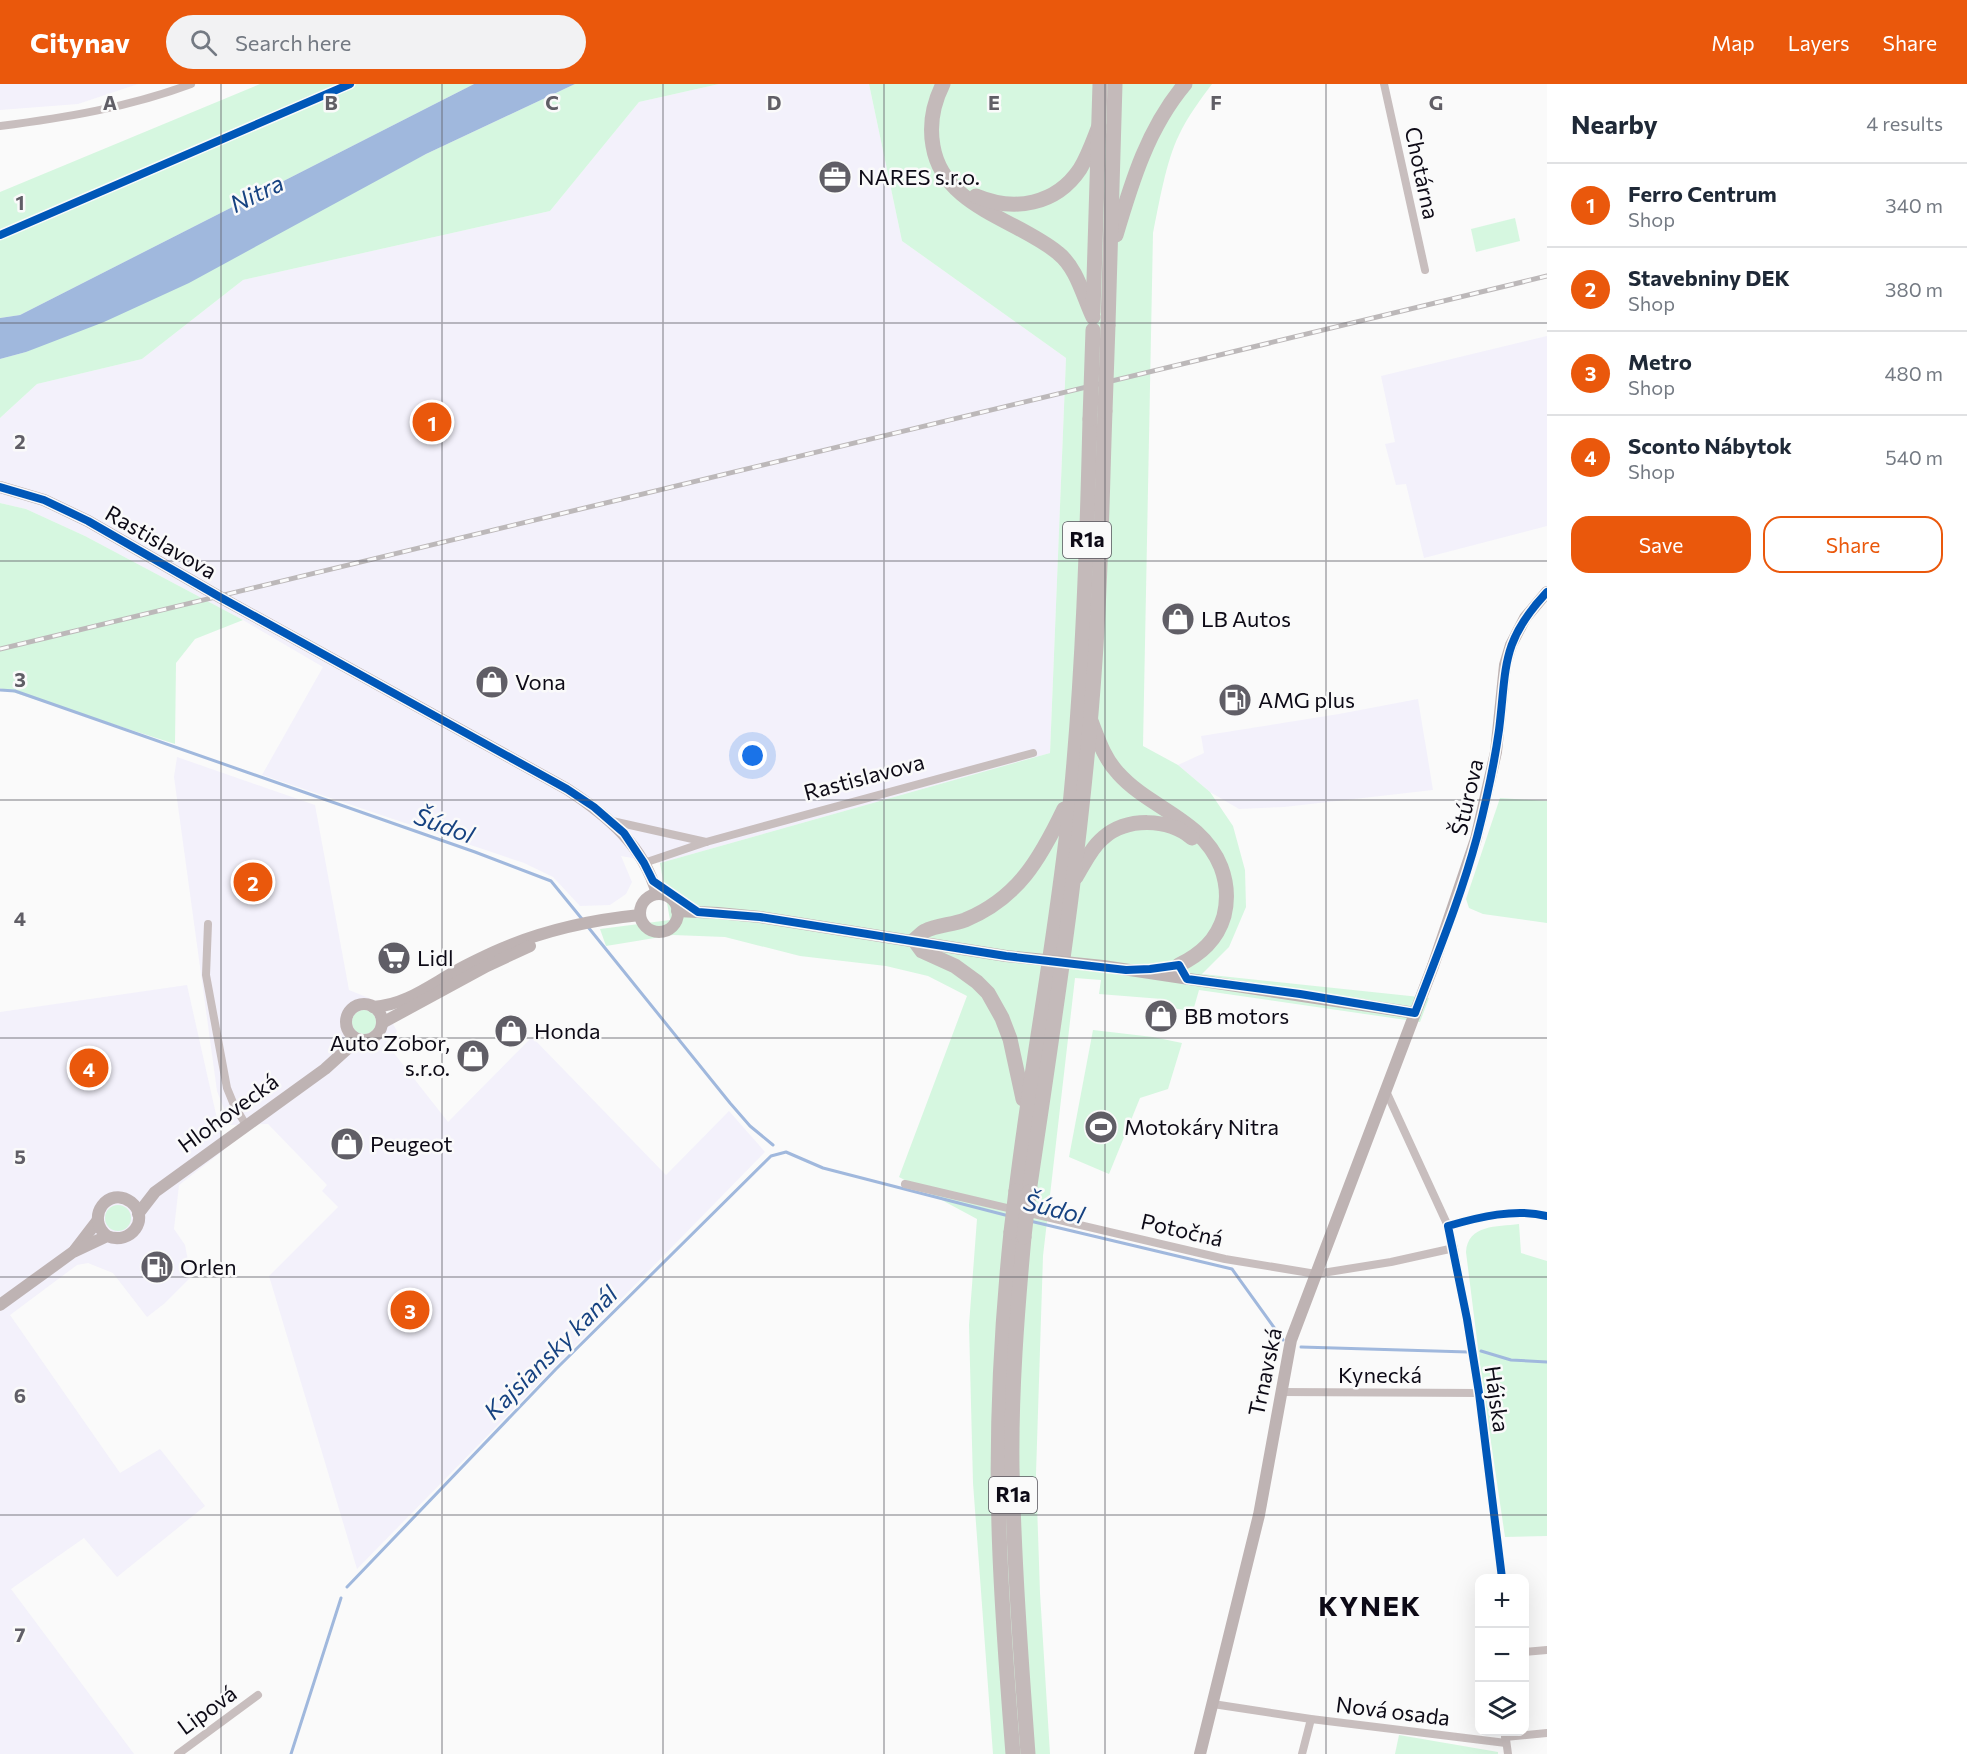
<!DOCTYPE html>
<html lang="en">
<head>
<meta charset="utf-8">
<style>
  body { margin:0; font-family:Commissioner,sans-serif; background:#f2f2f3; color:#1f2937 }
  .controls { position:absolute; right:18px; bottom:18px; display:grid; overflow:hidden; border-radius:12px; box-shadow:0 6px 24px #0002 }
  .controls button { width:54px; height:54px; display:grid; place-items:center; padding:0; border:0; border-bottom:2px solid #e0e1e3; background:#fff; color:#1f2937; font:30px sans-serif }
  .you { position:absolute; left:753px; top:672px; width:21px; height:21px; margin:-15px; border:4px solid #fff; border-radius:50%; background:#1a73e8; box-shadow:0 0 0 9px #1a73e833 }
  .badge { display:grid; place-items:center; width:39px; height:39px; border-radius:50%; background:#ea580c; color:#fff; font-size:20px; font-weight:700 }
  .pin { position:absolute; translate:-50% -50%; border:3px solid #fff; box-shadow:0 2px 6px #0006 }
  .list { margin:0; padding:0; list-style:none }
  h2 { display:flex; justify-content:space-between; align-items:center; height:78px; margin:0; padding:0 24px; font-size:26px }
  h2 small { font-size:20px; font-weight:400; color:#747a83 }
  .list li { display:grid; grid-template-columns:39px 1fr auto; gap:18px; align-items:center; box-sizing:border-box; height:84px; padding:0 24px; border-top:2px solid #e0e1e3 }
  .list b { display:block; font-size:22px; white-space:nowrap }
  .list p { margin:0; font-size:20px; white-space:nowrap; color:#747a83 }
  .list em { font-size:20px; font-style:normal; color:#747a83 }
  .actions { display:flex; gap:12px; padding:18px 24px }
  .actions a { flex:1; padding:14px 0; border:2px solid #ea580c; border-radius:18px; text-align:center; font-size:21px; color:#ea580c }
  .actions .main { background:#ea580c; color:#fff }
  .icon { flex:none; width:33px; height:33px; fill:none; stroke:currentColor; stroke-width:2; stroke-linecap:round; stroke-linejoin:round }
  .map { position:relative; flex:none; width:1547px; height:1670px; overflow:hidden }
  header { display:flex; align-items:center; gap:36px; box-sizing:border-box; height:84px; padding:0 30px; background:#ea580c; color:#fff }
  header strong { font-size:28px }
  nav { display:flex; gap:33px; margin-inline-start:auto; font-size:21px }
  .search { width:420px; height:54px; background:#f2f2f3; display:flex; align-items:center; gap:15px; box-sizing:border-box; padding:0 21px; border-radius:33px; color:#747a83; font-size:22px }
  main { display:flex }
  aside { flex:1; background:#fff }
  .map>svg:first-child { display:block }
  .built { fill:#f3f1fb }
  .green { fill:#d6f7e0 }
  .water { fill:#a0b8dd }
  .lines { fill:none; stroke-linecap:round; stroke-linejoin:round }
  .stream { stroke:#a0b8dd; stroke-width:3 }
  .street { stroke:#c8bebe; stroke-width:8 }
  .secondary { stroke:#beb3b3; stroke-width:12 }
  .highway { stroke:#c4baba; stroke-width:15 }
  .rail-casing { stroke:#bcb8b9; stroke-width:5 }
  .rail { stroke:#fafafa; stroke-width:3; stroke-dasharray:9; stroke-linecap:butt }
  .secondary-bridge { stroke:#beb3b3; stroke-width:12 }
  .highway-bridge { stroke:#c4baba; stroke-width:15 }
  .cycleway-casing { stroke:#fafafa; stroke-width:11 }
  .cycleway { stroke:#0057b8; stroke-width:8 }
  .grid { fill:none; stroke:#605e66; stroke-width:1.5; stroke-opacity:0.55 }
  .labels { text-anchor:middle; stroke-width:5; stroke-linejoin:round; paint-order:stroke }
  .shield { fill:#fafafa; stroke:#54525a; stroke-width:1.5 }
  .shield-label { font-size:21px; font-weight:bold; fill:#0d0a16 }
  .street-label { font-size:22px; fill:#0d0a16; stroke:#fafafa }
  .poi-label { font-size:22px; fill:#0d0a16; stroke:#fafafa; text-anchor:start }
  .water-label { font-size:24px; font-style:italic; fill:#164281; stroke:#fafafa }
  .district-label { font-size:28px; font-weight:bold; letter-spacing:1.5px; fill:#0d0a16; stroke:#fafafa }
  .grid-label { font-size:20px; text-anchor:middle; font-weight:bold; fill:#605e66; stroke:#fafafa; stroke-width:5; stroke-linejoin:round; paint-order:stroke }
</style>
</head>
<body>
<header>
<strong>Citynav</strong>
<div class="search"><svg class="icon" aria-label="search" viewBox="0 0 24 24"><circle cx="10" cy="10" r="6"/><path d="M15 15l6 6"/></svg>Search here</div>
<nav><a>Map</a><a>Layers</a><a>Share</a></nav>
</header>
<main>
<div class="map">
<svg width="1547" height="1670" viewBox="0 0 1547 1670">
  <rect width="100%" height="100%" fill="#fafafa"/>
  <g class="built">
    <path d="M0,0h138l-60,20 -78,6z"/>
    <path d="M719,0h150l33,157 164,117 -16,395 -390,110 -39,-7 11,26 -6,12 -16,11 -30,1 -27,-29 -29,-14 -262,-88 61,-108 -80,-47 -158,-84 -59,-27 -26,-6v-85l37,-34 105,-25 101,-79 307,-69 89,-109z"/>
    <path d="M1547,252v190l-123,32 -18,-74 -10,1 -11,-41 10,-2 -14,-66z"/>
    <path d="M1418,615l15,91 -149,17 -45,2 -29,-17 -32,-27 26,-12 -3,-17 138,-22z"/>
    <path d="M177,673l138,48 34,185 32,13 16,28 -7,17 58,74 84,-85 134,138 63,-64 36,41 -408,417 -88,-293 69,-69 -16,-16 5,-6 -59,-61 -38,1 -13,-34 -43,-314z"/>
    <path d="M187,901l37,165 -45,35 -5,44 11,16 6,32 -26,26 -18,14 -34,-44 -25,-10 -11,2 -67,50 110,158 40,-24 45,57 -88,71 -33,-39 -73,51 123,165h-134v-742z"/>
  </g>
  <g class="green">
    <path d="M260,0h214l-454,231 -20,3v-126z"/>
    <path d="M575,0h144l-80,18 -89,109 -307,69 -101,79 -105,25 -37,34v-59l26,-7 400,-198z"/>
    <path d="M869,0h343c-12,16 -24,32 -33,51 -13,26 -20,69 -26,98l-10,513 35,19 32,27 23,34 12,44 1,37 -17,40 -27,27 227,24 -9,24 -221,-32 -6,21 -31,-4v-8l-63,-5 2,-14 -26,-2 -32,278 -7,218 4,119 10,161h-57l-20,-271 -4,-158 8,-106 -78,-42 68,-181 -39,-20 -42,-10 -86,-10 -75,-19 -52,-2 -67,11 -6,-17 70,-9 -10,-57 390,-110 16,-395 -164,-117z"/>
    <path d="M1515,134l5,23 -44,11 -5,-23z"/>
    <path d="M0,419l26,6 59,27 158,84 -48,19 -19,24 -1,81 -175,-56z"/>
    <path d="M1500,714l47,3v122l-64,-9 -14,-6 -3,-9z"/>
    <circle cx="364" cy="938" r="12"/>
    <path d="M1093,946l60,7 29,6 -14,46 -28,9 -31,76 -40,-17z"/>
    <circle cx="118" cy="1134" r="13"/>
    <path d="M1519,1140l2,29 26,8v275l-42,1 -22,-149 -17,-136c2,-28 31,-25 53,-28z"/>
    <path d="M1399,1651l99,17v2h-103z"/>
  </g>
  <path class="water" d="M474,0h101l-149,70 -237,129 -85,39 -78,30 -26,7v-41l20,-3z"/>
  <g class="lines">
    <g class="stream">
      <path d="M0,606l15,1 460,161 76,29 31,38"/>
      <path d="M588,843l142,176 20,23 23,19"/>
      <path d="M1030,1137l202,48 51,71"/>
      <path d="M1301,1263l167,5"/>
      <path d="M1481,1267l30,9 36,2"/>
      <path d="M347,1503l209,-218 215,-213 15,-4 37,16 186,48"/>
      <path d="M291,1670l50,-156"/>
    </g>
    <g class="street">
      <path d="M1384,0l41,186"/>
      <path d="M0,42c64,-8 130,-19 191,-42"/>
      <path d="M612,737l94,21"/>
      <path d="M644,779l62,-21 327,-89"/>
      <path d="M208,840l-2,51 21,113 7,17 12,20"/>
      <path d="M1385,1005l63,137 6,22 25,145 23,185"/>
      <path d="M905,1100l320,75 91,15 75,-12 63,-14"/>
      <path d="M1448,1142c31,-9 67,-18 99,-10"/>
      <path d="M1281,1308l198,1"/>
      <path d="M1524,1568l23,-2"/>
      <path d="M1213,1620l98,15 195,24"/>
      <path d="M1505,1648l3,22"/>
      <path d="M1505,1653l42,-4"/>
      <path d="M178,1670l80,-59"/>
      <path d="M1302,1670l9,-35"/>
    </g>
    <g class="secondary">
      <path d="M0,403l44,13 44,21 130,75 349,193c41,27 76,56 90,105"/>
      <circle cx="659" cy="829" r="19"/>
      <path d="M677,827l41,2 42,4 246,39"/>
      <path d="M1103,882l312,47"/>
      <circle cx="364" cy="938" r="18"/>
      <path d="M373,923c32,-2 56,-21 83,-36 12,-7 25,-13 38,-19 46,-21 96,-32 146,-37"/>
      <path d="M382,939l105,-57 43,-20"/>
      <path d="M138,1130l17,-22 170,-123 32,-29"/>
      <path d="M75,1166l23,-30"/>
      <path d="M0,1221l73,-53 34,-16c24,10 44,-18 24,-34 -22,-17 -47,15 -24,34"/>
      <path d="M1200,1670l59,-239 32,-175 142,-374 43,-127 20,-87 9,-87 6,-20 14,-27 22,-26"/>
    </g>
    <g class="highway">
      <path d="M943,0c-10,20 -14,40 -10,62 10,61 84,73 125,107 19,15 25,43 35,64"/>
      <path d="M976,112c38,16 80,9 104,-27 8,-13 13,-28 19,-43"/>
      <path d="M1116,151c16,-54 32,-107 69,-151"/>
      <path d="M1093,228l7,-228"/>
      <path d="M1108,241l7,-241"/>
      <path d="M1091,637c7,18 13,37 27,52 32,36 84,46 103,94 6,16 7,33 3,49 -7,24 -23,38 -45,49"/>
      <path d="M1076,793c8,-13 15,-29 27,-39 24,-21 65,-20 89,0"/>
      <path d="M1023,1015l-13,-60 -8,-21 -14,-25 -11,-11 -22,-16 -33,-15 -8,-11c3,-2 7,-7 11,-9 11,-6 27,-6 40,-11 53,-22 75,-61 99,-111"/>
      <path d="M1016,1107c16,-133 42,-264 55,-396 12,-125 16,-251 19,-376"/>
      <path d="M1029,1108c26,-176 54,-353 66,-531 6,-83 7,-166 10,-250"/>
      <path d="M1011,1148c-10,98 -15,196 -12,295 2,76 8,151 14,227"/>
      <path d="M1024,1153c-7,77 -13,154 -12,231 2,95 9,191 16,286"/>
    </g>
    <defs>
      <path id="rail" d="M0,565l1547,-373"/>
    </defs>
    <use href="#rail" class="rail-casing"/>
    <use href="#rail" class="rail"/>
    <path class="secondary-bridge" d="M1006,872l97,10"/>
    <g class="highway-bridge">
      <path d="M1105,327l3,-86"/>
      <path d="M1090,335l3,-89"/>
      <path d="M1011,1148l5,-41"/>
      <path d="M1024,1153l5,-45"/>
    </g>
    <defs>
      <g id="cycleway">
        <path d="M0,151l350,-151"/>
        <path d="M0,403l44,13 44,21 130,75 349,193 27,18 30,26 20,30 9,18 45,31 62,5 246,39 120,14 24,-1 29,-4 8,14 113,15 115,19c22,-58 46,-116 62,-176 9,-35 17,-71 22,-107 8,-63 1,-88 48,-138"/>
        <path d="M1502,1494l-23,-185 -12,-74 -19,-93c31,-9 67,-18 99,-10"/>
      </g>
    </defs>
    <use href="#cycleway" class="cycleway-casing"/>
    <use href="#cycleway" class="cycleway"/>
  </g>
  <path class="grid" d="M221,0v1670M442,0v1670M663,0v1670M884,0v1670M1105,0v1670M1326,0v1670M0,239h1547M0,477h1547M0,716h1547M0,954h1547M0,1193h1547M0,1431h1547"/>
  <defs>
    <symbol id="office-disc" viewBox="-11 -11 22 22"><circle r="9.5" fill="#605e66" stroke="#fafafa"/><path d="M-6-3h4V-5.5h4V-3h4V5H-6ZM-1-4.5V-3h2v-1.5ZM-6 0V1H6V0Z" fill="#fff"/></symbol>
    <symbol id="shop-disc" viewBox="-11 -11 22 22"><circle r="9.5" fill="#605e66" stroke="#fafafa"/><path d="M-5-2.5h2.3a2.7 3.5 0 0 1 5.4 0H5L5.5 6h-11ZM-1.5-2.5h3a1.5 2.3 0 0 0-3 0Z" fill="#fff"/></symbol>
    <symbol id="fuel-disc" viewBox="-11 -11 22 22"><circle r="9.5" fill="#605e66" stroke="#fafafa"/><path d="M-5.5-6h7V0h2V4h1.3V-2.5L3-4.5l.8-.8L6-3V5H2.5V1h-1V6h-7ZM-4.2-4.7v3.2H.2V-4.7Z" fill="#fff"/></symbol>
    <symbol id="supermarket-disc" viewBox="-11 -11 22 22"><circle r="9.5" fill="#605e66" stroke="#fafafa"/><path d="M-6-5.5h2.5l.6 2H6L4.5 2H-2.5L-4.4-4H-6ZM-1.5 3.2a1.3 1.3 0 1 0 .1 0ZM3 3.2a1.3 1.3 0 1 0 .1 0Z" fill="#fff"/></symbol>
    <symbol id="stadium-disc" viewBox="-11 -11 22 22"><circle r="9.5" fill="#605e66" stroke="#fafafa"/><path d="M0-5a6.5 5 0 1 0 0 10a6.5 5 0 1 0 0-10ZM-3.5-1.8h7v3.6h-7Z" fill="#fff"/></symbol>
  </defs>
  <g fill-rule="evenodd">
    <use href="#office-disc" x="816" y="74" width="38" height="38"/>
    <use href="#shop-disc" x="1159" y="516" width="38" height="38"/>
    <use href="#shop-disc" x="473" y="579" width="38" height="38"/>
    <use href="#fuel-disc" x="1216" y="597" width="38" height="38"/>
    <use href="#supermarket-disc" x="375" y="855" width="38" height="38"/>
    <use href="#shop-disc" x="1142" y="913" width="38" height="38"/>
    <use href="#shop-disc" x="492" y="928" width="38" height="38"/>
    <use href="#shop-disc" x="454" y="953" width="38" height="38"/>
    <use href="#stadium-disc" x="1082" y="1024" width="38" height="38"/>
    <use href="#shop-disc" x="328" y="1041" width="38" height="38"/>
    <use href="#fuel-disc" x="138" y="1164" width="38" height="38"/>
  </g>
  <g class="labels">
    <g class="shield">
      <rect x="1063" y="438" width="48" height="36" rx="4.5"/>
      <rect x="989" y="1393" width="48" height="36" rx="4.5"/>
    </g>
    <g class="shield-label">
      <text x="1087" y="463">R1a</text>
      <text x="1013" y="1418">R1a</text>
    </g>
    <g class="street-label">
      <text transform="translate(1422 89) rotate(78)" y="8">Chotárna</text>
      <text transform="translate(161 458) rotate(30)" y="8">Rastislavova</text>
      <text transform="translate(864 693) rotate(-15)" y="8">Rastislavova</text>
      <text transform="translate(1467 713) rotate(-77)" y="8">Štúrova</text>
      <text transform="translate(228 1029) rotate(-36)" y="8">Hlohovecká</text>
      <text transform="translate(1182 1146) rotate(13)" y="8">Potočná</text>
      <text transform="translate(1265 1288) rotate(-78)" y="8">Trnavská</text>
      <text x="1380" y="1299">Kynecká</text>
      <text transform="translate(1497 1315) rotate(82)" y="8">Hájska</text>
      <text transform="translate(207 1626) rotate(-36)" y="8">Lipová</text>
      <text transform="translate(1393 1627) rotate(7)" y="8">Nová osada</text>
    </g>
    <g class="poi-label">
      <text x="858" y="101">NARES s.r.o.</text>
      <text x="1201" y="543">LB Autos</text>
      <text x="515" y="606">Vona</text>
      <text x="1258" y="624">AMG plus</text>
      <text x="417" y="882">Lidl</text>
      <text x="1184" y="940">BB motors</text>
      <text x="534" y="955">Honda</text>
      <text x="450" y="967" text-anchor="end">Auto Zobor,<tspan x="450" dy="25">s.r.o.</tspan></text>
      <text x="1124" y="1051">Motokáry Nitra</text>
      <text x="370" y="1068">Peugeot</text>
      <text x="180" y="1191">Orlen</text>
    </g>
    <g class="water-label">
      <text transform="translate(257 110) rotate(-26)" y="8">Nitra</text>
      <text transform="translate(444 742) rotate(20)" y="8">Šúdol</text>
      <text transform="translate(1054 1125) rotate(14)" y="8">Šúdol</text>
      <text transform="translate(551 1269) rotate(-45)" y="8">Kajsiansky kanál</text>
    </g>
    <g class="district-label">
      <text x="1370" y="1532">KYNEK</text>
    </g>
  </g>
  <g class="grid-label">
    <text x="110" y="26">A</text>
    <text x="331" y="26">B</text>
    <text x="552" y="26">C</text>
    <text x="774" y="26">D</text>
    <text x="994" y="26">E</text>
    <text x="1216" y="26">F</text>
    <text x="1436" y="26">G</text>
    <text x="20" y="126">1</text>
    <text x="20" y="365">2</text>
    <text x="20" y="603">3</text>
    <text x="20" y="842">4</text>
    <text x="20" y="1080">5</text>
    <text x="20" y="1319">6</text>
    <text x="20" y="1558">7</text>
  </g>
</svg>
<div class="controls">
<button>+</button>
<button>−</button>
<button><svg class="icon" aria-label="layers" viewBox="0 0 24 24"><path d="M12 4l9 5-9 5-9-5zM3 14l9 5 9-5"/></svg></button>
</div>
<div class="you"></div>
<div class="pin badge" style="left:432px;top:338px">1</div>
<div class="pin badge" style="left:253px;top:798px">2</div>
<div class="pin badge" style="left:410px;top:1226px">3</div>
<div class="pin badge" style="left:89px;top:984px">4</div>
</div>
<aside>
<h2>Nearby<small>4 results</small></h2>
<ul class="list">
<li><span class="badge">1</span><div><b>Ferro Centrum</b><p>Shop</p></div><em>340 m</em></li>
<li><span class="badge">2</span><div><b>Stavebniny DEK</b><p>Shop</p></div><em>380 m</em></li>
<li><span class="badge">3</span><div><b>Metro</b><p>Shop</p></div><em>480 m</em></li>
<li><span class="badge">4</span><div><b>Sconto Nábytok</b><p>Shop</p></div><em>540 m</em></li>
</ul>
<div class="actions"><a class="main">Save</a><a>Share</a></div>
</aside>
</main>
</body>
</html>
